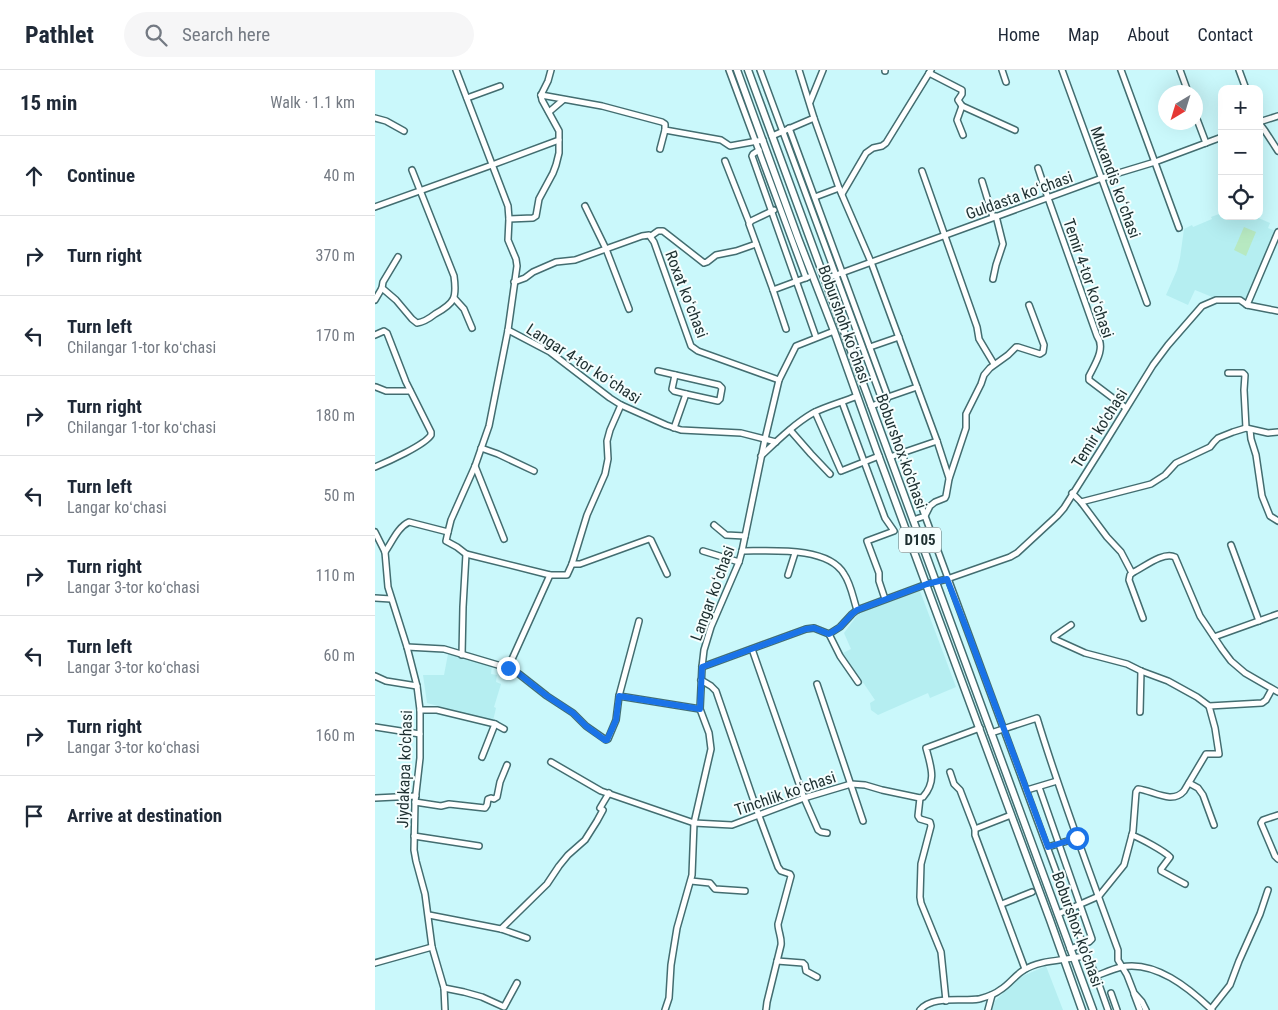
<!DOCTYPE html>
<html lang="en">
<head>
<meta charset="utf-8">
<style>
  body { margin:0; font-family:"Roboto Condensed",sans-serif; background:#f6f6f7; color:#1f2937 }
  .controls { position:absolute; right:15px; top:15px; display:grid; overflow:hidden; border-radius:10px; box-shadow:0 5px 20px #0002 }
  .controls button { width:45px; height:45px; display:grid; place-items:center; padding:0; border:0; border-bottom:1px solid #e0e1e3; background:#fff; color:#1f2937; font:25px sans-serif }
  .compass { position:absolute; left:783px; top:15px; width:45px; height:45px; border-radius:50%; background:#fff; box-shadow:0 5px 20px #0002; rotate:218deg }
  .stop { position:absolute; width:15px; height:15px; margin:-11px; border:4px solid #1a73e8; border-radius:50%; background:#fff }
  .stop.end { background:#1a73e8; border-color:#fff; box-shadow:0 1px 5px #0008 }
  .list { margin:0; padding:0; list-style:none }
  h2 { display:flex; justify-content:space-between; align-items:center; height:65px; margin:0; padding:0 20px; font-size:21px }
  h2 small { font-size:16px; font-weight:400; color:#747a83 }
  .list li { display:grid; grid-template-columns:32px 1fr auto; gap:15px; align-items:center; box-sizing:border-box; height:80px; padding:0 20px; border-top:1px solid #e0e1e3 }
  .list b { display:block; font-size:19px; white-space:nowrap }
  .list p { margin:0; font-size:16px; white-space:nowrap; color:#747a83 }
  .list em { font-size:16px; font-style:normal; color:#747a83 }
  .icon { flex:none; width:28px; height:28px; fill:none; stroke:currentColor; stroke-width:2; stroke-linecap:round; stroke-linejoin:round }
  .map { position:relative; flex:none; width:903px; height:940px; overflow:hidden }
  header { display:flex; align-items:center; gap:30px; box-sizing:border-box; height:70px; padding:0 25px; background:#fff; border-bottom:1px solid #e0e1e3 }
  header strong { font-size:24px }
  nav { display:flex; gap:28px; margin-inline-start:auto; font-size:18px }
  .search { width:350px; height:45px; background:#f6f6f7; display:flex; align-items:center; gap:12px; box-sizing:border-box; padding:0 18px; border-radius:28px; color:#747a83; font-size:19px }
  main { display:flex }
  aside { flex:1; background:#fff }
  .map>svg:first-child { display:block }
  .built { fill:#b5eef1 }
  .green { fill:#b7e9c1 }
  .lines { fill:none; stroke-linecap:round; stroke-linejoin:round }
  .minor-casing { stroke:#436d70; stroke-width:8 }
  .major-casing { stroke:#436d70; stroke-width:9 }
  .minor { stroke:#fff; stroke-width:5 }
  .major { stroke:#fff; stroke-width:6 }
  .route { stroke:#1a73e8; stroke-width:6 }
  .labels { text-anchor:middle; stroke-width:4; stroke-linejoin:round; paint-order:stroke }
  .shield { fill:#f5fefe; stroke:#5e6d6e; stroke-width:1 }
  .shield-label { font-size:15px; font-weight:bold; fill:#1d2f30 }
  .street-label { font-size:16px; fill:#1d2f30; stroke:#f5fefe }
</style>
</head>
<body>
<header>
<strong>Pathlet</strong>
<div class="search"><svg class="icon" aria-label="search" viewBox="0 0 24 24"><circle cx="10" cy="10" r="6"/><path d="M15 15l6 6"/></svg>Search here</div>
<nav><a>Home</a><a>Map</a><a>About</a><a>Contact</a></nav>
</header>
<main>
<aside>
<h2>15 min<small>Walk · 1.1 km</small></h2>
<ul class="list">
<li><svg class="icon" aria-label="ahead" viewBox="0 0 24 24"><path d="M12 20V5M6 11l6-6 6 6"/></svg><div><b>Continue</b></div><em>40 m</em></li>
<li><svg class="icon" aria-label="right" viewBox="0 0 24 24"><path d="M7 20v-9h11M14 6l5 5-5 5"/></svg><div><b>Turn right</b></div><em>370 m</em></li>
<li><svg class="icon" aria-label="left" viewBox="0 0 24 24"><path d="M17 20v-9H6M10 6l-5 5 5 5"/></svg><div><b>Turn left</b><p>Chilangar 1-tor koʻchasi</p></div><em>170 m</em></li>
<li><svg class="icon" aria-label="right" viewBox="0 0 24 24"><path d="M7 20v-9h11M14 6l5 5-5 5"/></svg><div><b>Turn right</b><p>Chilangar 1-tor koʻchasi</p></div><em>180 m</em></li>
<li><svg class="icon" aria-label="left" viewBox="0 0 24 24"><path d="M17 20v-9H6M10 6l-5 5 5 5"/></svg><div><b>Turn left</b><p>Langar koʻchasi</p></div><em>50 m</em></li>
<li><svg class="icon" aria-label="right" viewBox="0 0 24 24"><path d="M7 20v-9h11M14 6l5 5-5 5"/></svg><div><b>Turn right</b><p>Langar 3-tor koʻchasi</p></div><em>110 m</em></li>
<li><svg class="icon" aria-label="left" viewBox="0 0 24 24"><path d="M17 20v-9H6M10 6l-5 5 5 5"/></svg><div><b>Turn left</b><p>Langar 3-tor koʻchasi</p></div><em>60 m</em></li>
<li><svg class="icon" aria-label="right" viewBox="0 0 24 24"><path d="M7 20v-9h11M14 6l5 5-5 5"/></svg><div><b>Turn right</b><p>Langar 3-tor koʻchasi</p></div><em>160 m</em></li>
<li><svg class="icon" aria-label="arrive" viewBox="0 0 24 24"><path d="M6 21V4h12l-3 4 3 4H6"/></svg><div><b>Arrive at destination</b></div></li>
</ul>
</aside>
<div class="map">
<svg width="903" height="940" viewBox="0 0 903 940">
  <rect width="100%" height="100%" fill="#caf8fb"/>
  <g class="built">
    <path d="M844,144l3,1v1h3l9,4 2,-4 9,4 1,-3 3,1 1,-2h4l16,7 -2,5 7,3 -30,70 -28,-2 -22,-9 -7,15 -22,-10 11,-25 3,-12 4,-29 8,-4 1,2 19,-8 -1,-2z"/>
    <path d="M545,521l36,96 -26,11 -2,-5 -50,22 -7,-5 -1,-7 5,-3 -32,-47 8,-4 -7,-16 15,-20z"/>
    <path d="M73,584l44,11 -1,9 6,1 -1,7 5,2 -7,23 2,1 -3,13 -66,-18 -4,-28h21z"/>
    <path d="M671,896l17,44h-71l3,-9 23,-23z"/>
  </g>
  <path class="green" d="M869,157l12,5 -10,24 -12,-6z"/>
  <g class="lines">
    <defs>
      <g id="minor">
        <path d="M354,0l77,208"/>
        <path d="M385,0l165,446 -12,4"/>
        <path d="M424,0l15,48 25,70 32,74 66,179 12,37"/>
        <path d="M510,0v1"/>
        <path d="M627,0l4,12"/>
        <path d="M687,0l85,233"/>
        <path d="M746,0l58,158"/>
        <path d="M805,0l8,22"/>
        <path d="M864,0l7,19"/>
        <path d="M554,3l33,17v4l-4,6 4,6"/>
        <path d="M166,25l61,11 60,16 3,2v6l56,10 9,6 33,-6"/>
        <path d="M166,25l7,-14 3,-11"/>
        <path d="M92,28l33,-12"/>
        <path d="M435,32l13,-32"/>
        <path d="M587,36l53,24"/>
        <path d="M587,36l-5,14 6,15"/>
        <path d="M174,42l14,-12"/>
        <path d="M820,44l11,29"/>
        <path d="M0,48l11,3 18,10"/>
        <path d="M884,52l19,-6"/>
        <path d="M884,53l6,8 13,20"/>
        <path d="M414,58l99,269 -2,4 -15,5"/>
        <path d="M397,66l42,-18"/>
        <path d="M285,79l5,-19"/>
        <path d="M384,80l-6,4 -1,2 64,181"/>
        <path d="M350,91l24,61"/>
        <path d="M663,98l10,30 49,138c9,12 -2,28 -8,40v4l37,28"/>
        <path d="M547,101l48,136 7,20 2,12 15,25"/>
        <path d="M607,111l11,36"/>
        <path d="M467,124l24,-41 7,-5 9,-2 4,-3 45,-73"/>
        <path d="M440,127l24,-9"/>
        <path d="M210,136l21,43 23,60"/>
        <path d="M0,137l117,-42 67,-25v-9l-17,-31 -1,-5"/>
        <path d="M399,140l-23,11 -2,3 24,66 35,-13"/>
        <path d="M134,149l24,-1 3,-2 3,-17 14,-26 3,-8 3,-12v-13"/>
        <path d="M276,166l7,-5h5l41,32 3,-1 9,-7 20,-4 20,-7"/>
        <path d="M450,209l277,-101 53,-16 67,-25"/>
        <path d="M618,209l3,-14 7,-21 -7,-28"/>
        <path d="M139,212l11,-4 8,-6 23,-10 19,-2 67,-24 7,-1 5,7 37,104 7,5 81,29"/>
        <path d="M7,218l14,12 16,19 5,4c7,-1 13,-5 18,-9 20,-11 22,-16 19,-38l-42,-106"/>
        <path d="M398,220l13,39"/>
        <path d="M79,228l10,11 8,19"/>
        <path d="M0,230l7,-12 1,-6 15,-25"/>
        <path d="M654,235l15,40 -1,7 -3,2 -22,-7h-2l-8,8 -18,13 -6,7 -3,9 -15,30v14l-17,51 -3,17 -1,2 -10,4 -5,4 -5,10 162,439"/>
        <path d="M872,235l31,-73"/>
        <path d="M133,260l42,22 60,46 11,7 45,20 15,5 60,3 35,9"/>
        <path d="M0,265l9,-4 3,2 19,49 25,50v3c-6,10 -44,27 -56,32"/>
        <path d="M495,277l29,-10"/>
        <path d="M283,301l61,14 3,3 -2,11 -2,2 -32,-7 -12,34"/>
        <path d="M853,303h15l2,2 -1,15 2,38"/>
        <path d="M300,305l-3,14 2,2 12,3"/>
        <path d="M1,317l10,4h24"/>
        <path d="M513,327l29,-10"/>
        <path d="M467,332l43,116 9,13 -27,10 12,32v8l6,18"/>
        <path d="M440,342l26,59 38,-15"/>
        <path d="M415,360l21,24 19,20"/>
        <path d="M875,360l1,9 5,16 6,41 8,20 8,5"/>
        <path d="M106,378l17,6 36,17"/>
        <path d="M386,386c16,-15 33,-32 52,-43 14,-7 30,-11 44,-17"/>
        <path d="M515,387l47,-16"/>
        <path d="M100,396l29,73"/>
        <path d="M697,423l9,9 26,35 14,15 11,21"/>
        <path d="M706,432l70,-18 14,-9 11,-12 34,-16 4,-5 4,-4 15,-6 13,-4 22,5 10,-1"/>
        <path d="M339,455l12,10 19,1"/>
        <path d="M0,462l10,20 3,35 19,60 10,39 3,24v48l-5,44 -1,48 2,11 9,33 7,53 12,41 1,22"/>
        <path d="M73,462l-2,9 11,6 9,7 84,21h17l5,-11 15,-49 18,-41 3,-15 -1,-18 3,-11 11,-25"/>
        <path d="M856,475l28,76"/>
        <path d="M328,481l36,11"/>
        <path d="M367,481c28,0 86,-5 102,23 7,10 9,24 13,36"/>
        <path d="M10,482c7,-10 13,-25 24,-30l39,10 3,-12 24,-54 14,-40 19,-96 9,-64 -1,-7 -8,-19 1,-21 -1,-13 -52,-136"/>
        <path d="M197,494h8l69,-25 2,1 16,34"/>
        <path d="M757,503c11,-5 31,-22 43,-16l25,59 22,33 9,12 14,12 33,19"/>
        <path d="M757,503l-2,2 -1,5 14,38"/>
        <path d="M413,505l7,-22"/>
        <path d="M0,528l16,1"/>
        <path d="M696,555l-16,11 -1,1v2l31,14 42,11 14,7 27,10 29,16 12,9"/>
        <path d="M454,564l11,22 18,26"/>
        <path d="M839,567l64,-23"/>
        <path d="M32,577l37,2 64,19 11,6 28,22 26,17 13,13 20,14 2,-1 8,-19 3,-24 81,13"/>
        <path d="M377,579l52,149 14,32 3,2 6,1"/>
        <path d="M87,585l1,-48 3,-53"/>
        <path d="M327,597l104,-38 8,-1 15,6 11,-7 12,-13 5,-4 70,-26 20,-5 63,-22 7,-4 40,-37 7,-8 39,-62 50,-81 15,-20 34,-39 14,-6h24l7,5 31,6"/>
        <path d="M133,598l42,-93"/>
        <path d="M0,606l11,5 31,5"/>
        <path d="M326,610l10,6 5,5 43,125 19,51 3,4 9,3 1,2 -13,48c0,7 4,14 3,21l-14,57 -1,8"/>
        <path d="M442,614l46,137"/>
        <path d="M244,626l20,-75"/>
        <path d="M45,640h17l58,14 -13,33"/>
        <path d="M765,642l1,-41"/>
        <path d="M120,654l9,5"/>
        <path d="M0,657l45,7"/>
        <path d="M616,663l46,-15c24,79 53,155 81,232v10l9,15 7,18 8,9 4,8"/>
        <path d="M176,692l50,29 93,32 38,2 72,-27 47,-14 14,1 17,5 38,8 3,-1c14,-16 8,-30 3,-49l54,-20"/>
        <path d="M575,702l4,12 6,6 15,39v6l50,134"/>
        <path d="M814,713l9,5 5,7 11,30"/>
        <path d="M664,717l52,149 1,3 -3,3 -19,7"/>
        <path d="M652,720l30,-9"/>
        <path d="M0,728l41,-2"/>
        <path d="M545,728l-2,18 2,3 10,3 1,4 -10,38 -1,33 1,6 20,49 5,49"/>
        <path d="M40,732l26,4 8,-2 36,4 2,-3 1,-6 3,-1 3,1 3,-2 3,-15 7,-17"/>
        <path d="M903,745l-15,5 -2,3 14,33 3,3"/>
        <path d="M600,759l36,-14"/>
        <path d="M757,765c10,4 32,16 38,22l-9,12v2l24,13"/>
        <path d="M39,766l65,10"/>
        <path d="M673,777l29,-9"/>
        <path d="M316,811l19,2 5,6 30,2"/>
        <path d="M627,834l30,-12"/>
        <path d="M683,844l41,-18 25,-31 9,-34 3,-39 2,-3c14,1 34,16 46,2l22,-37h13l-4,-26 -6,-22 53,-3 4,-3 6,-11"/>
        <path d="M54,845l72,14 26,9"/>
        <path d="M126,859l46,-45 12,-18 9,-11 17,-15 12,-19 6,-11 -3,-2 9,-15"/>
        <path d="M402,891l26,2 2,2 1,6 11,6"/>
        <path d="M0,893l57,-16"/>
        <path d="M721,906l12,34"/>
        <path d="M69,918l20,4 18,5 22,10 13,-24"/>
        <path d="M736,923l6,17"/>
        <path d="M759,924l6,16"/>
        <path d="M836,939l19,-24 9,-24 21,-47 8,-24"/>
        <path d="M290,940l4,-12 2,-33 6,-37 15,-53 2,-52 17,-74 -2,-16 -9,-24 2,-42 2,-17 7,-23 28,-65 3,-11 23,-112 14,-59 17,-34 38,-15"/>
        <path d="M545,940c13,-15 41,-8 59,-11 7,-2 15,-4 21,-9 9,-5 15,-15 24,-20 17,-11 44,-9 63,-15l9,21c8,-3 17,-7 25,-9 34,-7 68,21 91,43"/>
        <path d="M613,940l4,-15"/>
      </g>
      <g id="major">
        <path d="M362,0l61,168 36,93 42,118 174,471 32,90"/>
        <path d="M373,0l345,940"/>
      </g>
    </defs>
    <use href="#minor" class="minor-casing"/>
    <use href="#major" class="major-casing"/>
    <use href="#minor" class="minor"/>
    <use href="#major" class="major"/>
  </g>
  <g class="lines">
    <path class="route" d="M133,598l11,6 28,22 26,17 13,13 19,14h2l9,-20 3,-24 81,13 2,-42 104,-38 8,-1 15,6 11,-7 12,-13 5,-4 70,-26 20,-5 20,51 81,217 29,-9"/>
  </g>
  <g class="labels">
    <rect class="shield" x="524" y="457.5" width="42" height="25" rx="4"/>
    <g class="shield-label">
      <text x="545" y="475">D105</text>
    </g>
    <g class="street-label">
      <text transform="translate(741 112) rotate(70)" y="6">Muxandis koʻchasi</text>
      <text transform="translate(644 125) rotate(-20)" y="6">Guldasta koʻchasi</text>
      <text transform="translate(714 208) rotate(71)" y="6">Temir 4-tor koʻchasi</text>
      <text transform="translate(312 224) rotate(69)" y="6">Roxat koʻchasi</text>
      <text transform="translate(470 254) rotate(70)" y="6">Boburshoh koʻchasi</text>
      <text transform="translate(209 293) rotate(33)" y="6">Langar 4-tor koʻchasi</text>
      <text transform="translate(724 358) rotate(-58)" y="6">Temir ko'chasi</text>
      <text transform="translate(527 381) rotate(70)" y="6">Boburshox ko'chasi</text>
      <text transform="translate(337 523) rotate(-70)" y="6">Langar koʻchasi</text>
      <text transform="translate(29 699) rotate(-88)" y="6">Jiydakapa ko'chasi</text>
      <text transform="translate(410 723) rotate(-19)" y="6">Tinchlik koʻchasi</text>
      <text transform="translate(703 859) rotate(70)" y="6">Boburshox ko'chasi</text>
    </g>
  </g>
</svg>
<div class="controls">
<button>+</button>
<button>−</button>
<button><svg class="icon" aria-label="locate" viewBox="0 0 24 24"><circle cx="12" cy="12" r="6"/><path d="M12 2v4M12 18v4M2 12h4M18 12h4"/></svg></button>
</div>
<svg class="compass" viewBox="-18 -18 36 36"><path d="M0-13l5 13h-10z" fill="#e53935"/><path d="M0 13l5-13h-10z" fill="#747a83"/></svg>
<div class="stop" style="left:702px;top:768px"></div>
<div class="stop end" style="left:133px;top:598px"></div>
</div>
</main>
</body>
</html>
